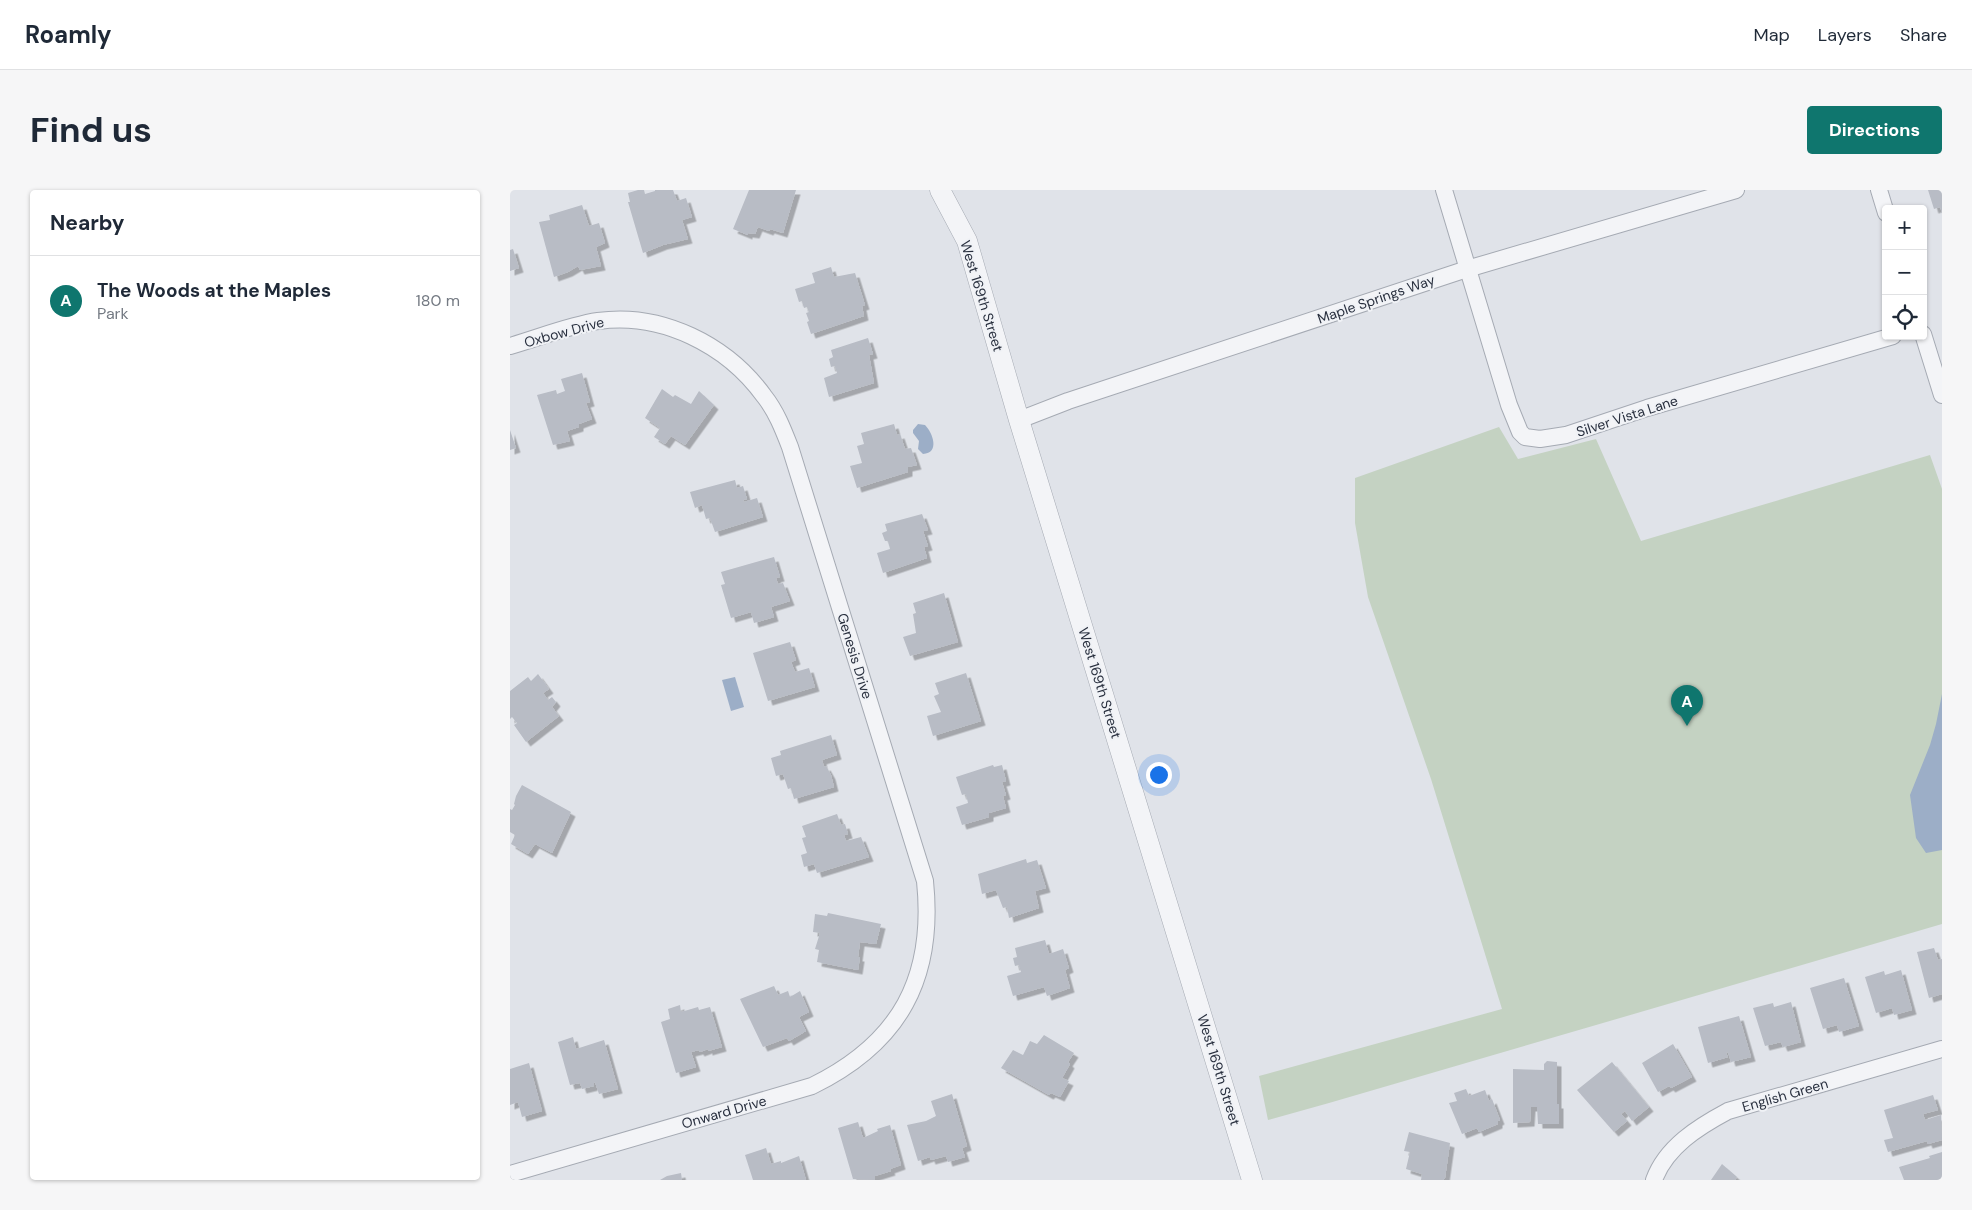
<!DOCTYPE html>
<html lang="en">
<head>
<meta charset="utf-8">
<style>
  body { margin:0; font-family:"DM Sans",sans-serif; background:#f6f6f7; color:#1f2937 }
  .controls { position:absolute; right:15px; top:15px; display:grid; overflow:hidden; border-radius:5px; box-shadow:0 1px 4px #0004 }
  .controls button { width:45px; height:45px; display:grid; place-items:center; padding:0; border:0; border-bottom:1px solid #e0e1e3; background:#fff; color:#1f2937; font:25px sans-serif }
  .you { position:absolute; left:648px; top:584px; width:18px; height:18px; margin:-12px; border:4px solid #fff; border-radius:50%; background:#1a73e8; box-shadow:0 0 0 8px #1a73e833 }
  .badge { display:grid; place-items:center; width:32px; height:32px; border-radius:50%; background:#0f766e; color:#fff; font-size:16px; font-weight:700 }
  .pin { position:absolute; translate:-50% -41px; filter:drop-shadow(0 1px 2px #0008) }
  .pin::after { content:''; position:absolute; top:26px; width:18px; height:15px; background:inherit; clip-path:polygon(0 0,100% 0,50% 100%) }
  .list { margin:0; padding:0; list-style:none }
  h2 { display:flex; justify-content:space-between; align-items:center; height:65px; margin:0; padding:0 20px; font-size:21px }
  h2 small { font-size:16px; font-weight:400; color:#747a83 }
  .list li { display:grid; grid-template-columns:32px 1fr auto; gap:15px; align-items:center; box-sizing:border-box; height:90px; padding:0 20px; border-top:1px solid #e0e1e3 }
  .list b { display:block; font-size:19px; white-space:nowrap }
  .list p { margin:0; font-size:16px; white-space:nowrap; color:#747a83 }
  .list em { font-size:16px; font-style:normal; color:#747a83 }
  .icon { flex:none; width:28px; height:28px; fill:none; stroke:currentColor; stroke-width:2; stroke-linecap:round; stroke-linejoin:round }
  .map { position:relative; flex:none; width:1432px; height:990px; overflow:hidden; border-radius:5px }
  header { display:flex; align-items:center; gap:30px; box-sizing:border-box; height:70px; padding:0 25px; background:#fff; border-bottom:1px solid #e0e1e3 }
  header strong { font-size:24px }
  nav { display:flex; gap:28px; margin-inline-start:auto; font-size:18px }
  .intro { display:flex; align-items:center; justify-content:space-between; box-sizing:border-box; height:120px; padding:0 30px }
  h1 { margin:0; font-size:35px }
  .button { padding:12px 22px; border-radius:5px; background:#0f766e; color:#fff; font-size:18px; font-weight:700 }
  main { display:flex; gap:30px; padding:0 30px }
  aside { flex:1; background:#fff; border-radius:5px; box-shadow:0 1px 4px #0004 }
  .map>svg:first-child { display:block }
  .green { fill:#c4d2c2 }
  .water { fill:#9caec7 }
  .building { fill:#b8bcc5; filter:url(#shadow) }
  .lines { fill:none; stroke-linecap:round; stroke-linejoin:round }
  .minor-casing { stroke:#a5aab3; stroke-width:18 }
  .tertiary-casing { stroke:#a5aab3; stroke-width:21 }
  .minor { stroke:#f3f4f7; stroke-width:16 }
  .tertiary { stroke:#f3f4f7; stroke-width:20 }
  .labels { text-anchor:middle; stroke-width:4; stroke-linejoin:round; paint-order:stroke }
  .street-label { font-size:14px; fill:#29303f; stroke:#f0f2f6 }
</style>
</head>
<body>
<header>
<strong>Roamly</strong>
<nav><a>Map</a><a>Layers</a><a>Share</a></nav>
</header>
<div class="intro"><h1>Find us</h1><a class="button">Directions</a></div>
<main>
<aside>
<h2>Nearby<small></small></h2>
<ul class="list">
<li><span class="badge">A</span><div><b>The Woods at the Maples</b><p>Park</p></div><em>180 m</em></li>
</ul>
</aside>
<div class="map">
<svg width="1432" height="990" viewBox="0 0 1432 990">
  <defs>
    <filter id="shadow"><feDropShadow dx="4.5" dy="4.5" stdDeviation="0" flood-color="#0004"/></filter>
  </defs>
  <rect width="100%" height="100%" fill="#e0e3e9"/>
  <path class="green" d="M989,237l19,32 78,-20 45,102 289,-86 12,34v435l-613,179 -61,17 -9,-44 243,-67 -71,-230 -63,-182 -13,-74v-45z"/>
  <g class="water">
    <path d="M408,234l7,1c8,8 15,28 -2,29l-5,-5 1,-8 -6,-8v-3z"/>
    <path d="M225,487l9,30 -13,4 -9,-31z"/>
    <path d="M1432,504v156l-16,3 -10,-15 -6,-43 20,-50 6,-21z"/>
  </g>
  <g class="building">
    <path d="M128,0h6l1,4 10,-3v-1h18l4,11 9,-3 6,19 -10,3 6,19 -25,6 -20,8 -15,-51h2l-2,-9z"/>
    <path d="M239,0h47l-13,43 -13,-4 -1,2 -11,-4 -3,7 -7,-1v2l-15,-6z"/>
    <path d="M1418,0h14v22l-2,-5 -6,2z"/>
    <path d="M72,15l7,21 10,-3 6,20 -9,4 5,19 -21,4 -2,-4 -10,6 -14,5 -15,-55 11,-2 -1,-5z"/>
    <path d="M3,59l6,19 -9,3v-21z"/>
    <path d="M321,77l3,10 21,-4 10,32 -3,1 2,10 -53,18 -4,-12 2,-1 -3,-8 3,-1 -2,-5 -3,1 -2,-7 -3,1 -4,-13 20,-6 -3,-10z"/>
    <path d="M358,148l5,16 -4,1 5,28 -45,14 -5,-19 13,-5 -2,-7 -4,1 -2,-8 4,-2 -2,-7z"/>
    <path d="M72,183l8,29 -4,1 6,16 -13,5v3l-12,4 3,10 -17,4 -16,-50 19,-5 1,4 8,-3 -4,-12z"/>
    <path d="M152,199l11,8 2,-2 16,9 8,-13 15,14 -29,40 -14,-9 -6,8 -11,-7 6,-9 -15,-10z"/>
    <path d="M384,234l3,11 3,-1 5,15 6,-1 6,17 -9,2v5l-51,16 -7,-22 12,-3 -5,-17 7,-2 -3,-11z"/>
    <path d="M0,240l6,18 -6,2z"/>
    <path d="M225,290l2,8 6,-2 4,13 -4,1 1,2 13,-4 6,19 -48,15 -5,-14 -4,1 -4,-14 -7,3 -5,-16z"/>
    <path d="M412,324l6,16 -5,1 5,15 -4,1 3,11 -44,15 -6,-20 13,-4 -2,-8h-3l-3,-8 5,-2 -2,-7z"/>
    <path d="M264,367l6,20 -4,1 2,6 5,-1 7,18 -19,6 3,10 -20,6 -3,-11 -20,6 -10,-33 4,-1 -4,-12z"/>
    <path d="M434,403l14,49 -48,14 -7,-19 13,-4 -3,-19 3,-1 -3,-10z"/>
    <path d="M280,452l6,18 -5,2 4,10 14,-4 6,19 -47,14 -15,-48z"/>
    <path d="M456,483l15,48 -48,15 -6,-20 14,-4 -7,-16 5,-2 -4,-11z"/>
    <path d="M28,484l11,15 -6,4 5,7 4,-3 4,5 -4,5 7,9 -33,26 -12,-17 3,-2 -5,-6 -2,2v-28l18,-14 3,4z"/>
    <path d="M321,545l6,20 -15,5 2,7 2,-1 5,9 3,12 -40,12 -3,-11 -3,1 -5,-15 -7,2 -5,-18 10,-3 -1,-4z"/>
    <path d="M483,575l1,2 8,-2 4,16 -4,1 4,13 -3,1 3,12 -17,5v4l-27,8 -6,-18 12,-4 -2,-9 -4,1 -6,-18z"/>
    <path d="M12,595l49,27 -19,41 -17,-9 -7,10 -17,-10 4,-9 -5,-3v-23l2,1 3,-5 -1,-1 2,-8z"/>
    <path d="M327,624l4,11 4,-1 3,10 -4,1 2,6 15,-4 8,20 -52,16 -3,-9 -10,3 -3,-12 6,-2 -5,-15 4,-1 -4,-11z"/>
    <path d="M516,669l1,4 10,-3 9,28 -11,3 4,17 -30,10 -2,-11 -4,1 -7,-18 -14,4 -4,-20z"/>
    <path d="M318,723l53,11 -5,20 -16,-2 -2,15h2l-2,13 -41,-8 2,-12 -4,-1 5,-16 -7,-1 2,-18 12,2z"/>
    <path d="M535,750l4,14 14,-5 6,19 -4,2 5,18 -23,8 -3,-9 -31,9 -6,-20 14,-4 -2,-7 -4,1 -2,-8 4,-1 -2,-9z"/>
    <path d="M1424,758l4,12 4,-1v35l-13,4 -12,-46z"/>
    <path d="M1391,780l11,40 -18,5 -2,-7 -16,5 -11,-36 19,-6 1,4z"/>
    <path d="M1334,788l15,48 -20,6 -2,-7 -14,4 -13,-41z"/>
    <path d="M264,796l4,9 10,-4 2,6 10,-6 9,21 -10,5 7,14 -17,10 -2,-3 -24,9 -23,-48z"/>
    <path d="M1281,812l10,40 -18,5 -2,-5 -16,4 -12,-38 20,-5 1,4z"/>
    <path d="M170,815l1,7 17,-5 1,3 11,-3 12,40 -14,4v-2l-8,3 -1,-2 -8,2 5,15 -20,6 -15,-51 9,-3 -2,-10z"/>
    <path d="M1229,826l12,41 -20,5 -3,-10 -2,1 2,4 -20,6 -10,-36z"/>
    <path d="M534,845l30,18 -6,9 2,2 -8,14 7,3 -9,16 -9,-4 -2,2 -48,-27 12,-18 10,5 7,-14 7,3z"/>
    <path d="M63,847l3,12 28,-9 14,49 -19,5 -4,-12 -1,1v3l-12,3 -2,-6 -10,2 -12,-43z"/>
    <path d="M1163,854l19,33 -21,11 -2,-2 -11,6 -16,-29z"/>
    <path d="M1037,871l10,1v42h2v20h-21l-1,-17h-6l-1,15 -17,1v-54l31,1v-6z"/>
    <path d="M1102,872l37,45 -17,14 -7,-10 -4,3 6,7 -13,11 -37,-42z"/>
    <path d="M19,873l13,48 -20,6 -4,-15 -8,3v-36z"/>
    <path d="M956,899l3,7 16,-6 4,11 3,-2 8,21 -2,1v3l-19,8 -2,-4 -15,6 -13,-31 8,-2 -3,-8z"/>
    <path d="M442,904l15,52 -5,2 3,9 -17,5 -2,-6 -15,4 -1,-3 -12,4 -11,-36 19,-4 10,-5 -5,-15z"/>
    <path d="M1423,905l5,15 -15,4 2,6 16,-5 1,25 -14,4 -1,-3 -39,11 -4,-12 9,-2 -9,-28z"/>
    <path d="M348,932l5,16 15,-7 -1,-2 13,-4 11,40 -11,4 1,2 -16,5v4l-22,-1 -15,-51z"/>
    <path d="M899,942l41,11 -5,35 -2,2h-22l1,-6 -16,-5 4,-17 -6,-1z"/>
    <path d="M256,958l5,16 10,-3v2l18,-7 7,24h-53l-8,-25z"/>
    <path d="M1432,962v28h-38l-5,-13 31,-9 -1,-2z"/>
    <path d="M1212,974l15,13 -2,3h-24z"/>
    <path d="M171,983l1,7h-22l7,-4z"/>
  </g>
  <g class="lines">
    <defs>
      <g id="minor">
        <path d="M934,0l65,215 11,27 5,5 15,2 26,-4 81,-27 246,-72"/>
        <path d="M1369,0l7,23"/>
        <path d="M1413,144l19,61"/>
        <path d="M0,156c28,-8 60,-21 88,-25 64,-9 129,24 166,75 12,15 19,33 26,51l135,434c10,97 -25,162 -113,205l-302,88"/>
        <path d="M509,230l49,-19 399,-132 269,-79"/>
        <path d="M1144,990c12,-33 44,-53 74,-69l214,-62"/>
      </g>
      <path id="tertiary" d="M430,0l27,51 52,179 233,760"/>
    </defs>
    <use href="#minor" class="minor-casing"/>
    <use href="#tertiary" class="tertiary-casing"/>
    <use href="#minor" class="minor"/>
    <use href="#tertiary" class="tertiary"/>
  </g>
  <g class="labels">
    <g class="street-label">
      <text transform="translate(472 106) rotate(73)" y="5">West 169th Street</text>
      <text transform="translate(866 109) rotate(-19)" y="5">Maple Springs Way</text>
      <text transform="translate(54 142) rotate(-15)" y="5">Oxbow Drive</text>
      <text transform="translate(1117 226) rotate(-18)" y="5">Silver Vista Lane</text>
      <text transform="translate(345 466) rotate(73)" y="5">Genesis Drive</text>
      <text transform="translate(590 493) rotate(73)" y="5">West 169th Street</text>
      <text transform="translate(709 880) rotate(73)" y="5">West 169th Street</text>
      <text transform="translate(1275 905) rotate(-16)" y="5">English Green</text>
      <text transform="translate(214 922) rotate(-16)" y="5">Onward Drive</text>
    </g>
  </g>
</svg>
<div class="controls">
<button>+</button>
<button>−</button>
<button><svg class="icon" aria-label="locate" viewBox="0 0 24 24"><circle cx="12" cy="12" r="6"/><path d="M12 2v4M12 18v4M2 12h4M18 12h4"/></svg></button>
</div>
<div class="you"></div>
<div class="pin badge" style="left:1177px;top:536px">A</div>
</div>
</main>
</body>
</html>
